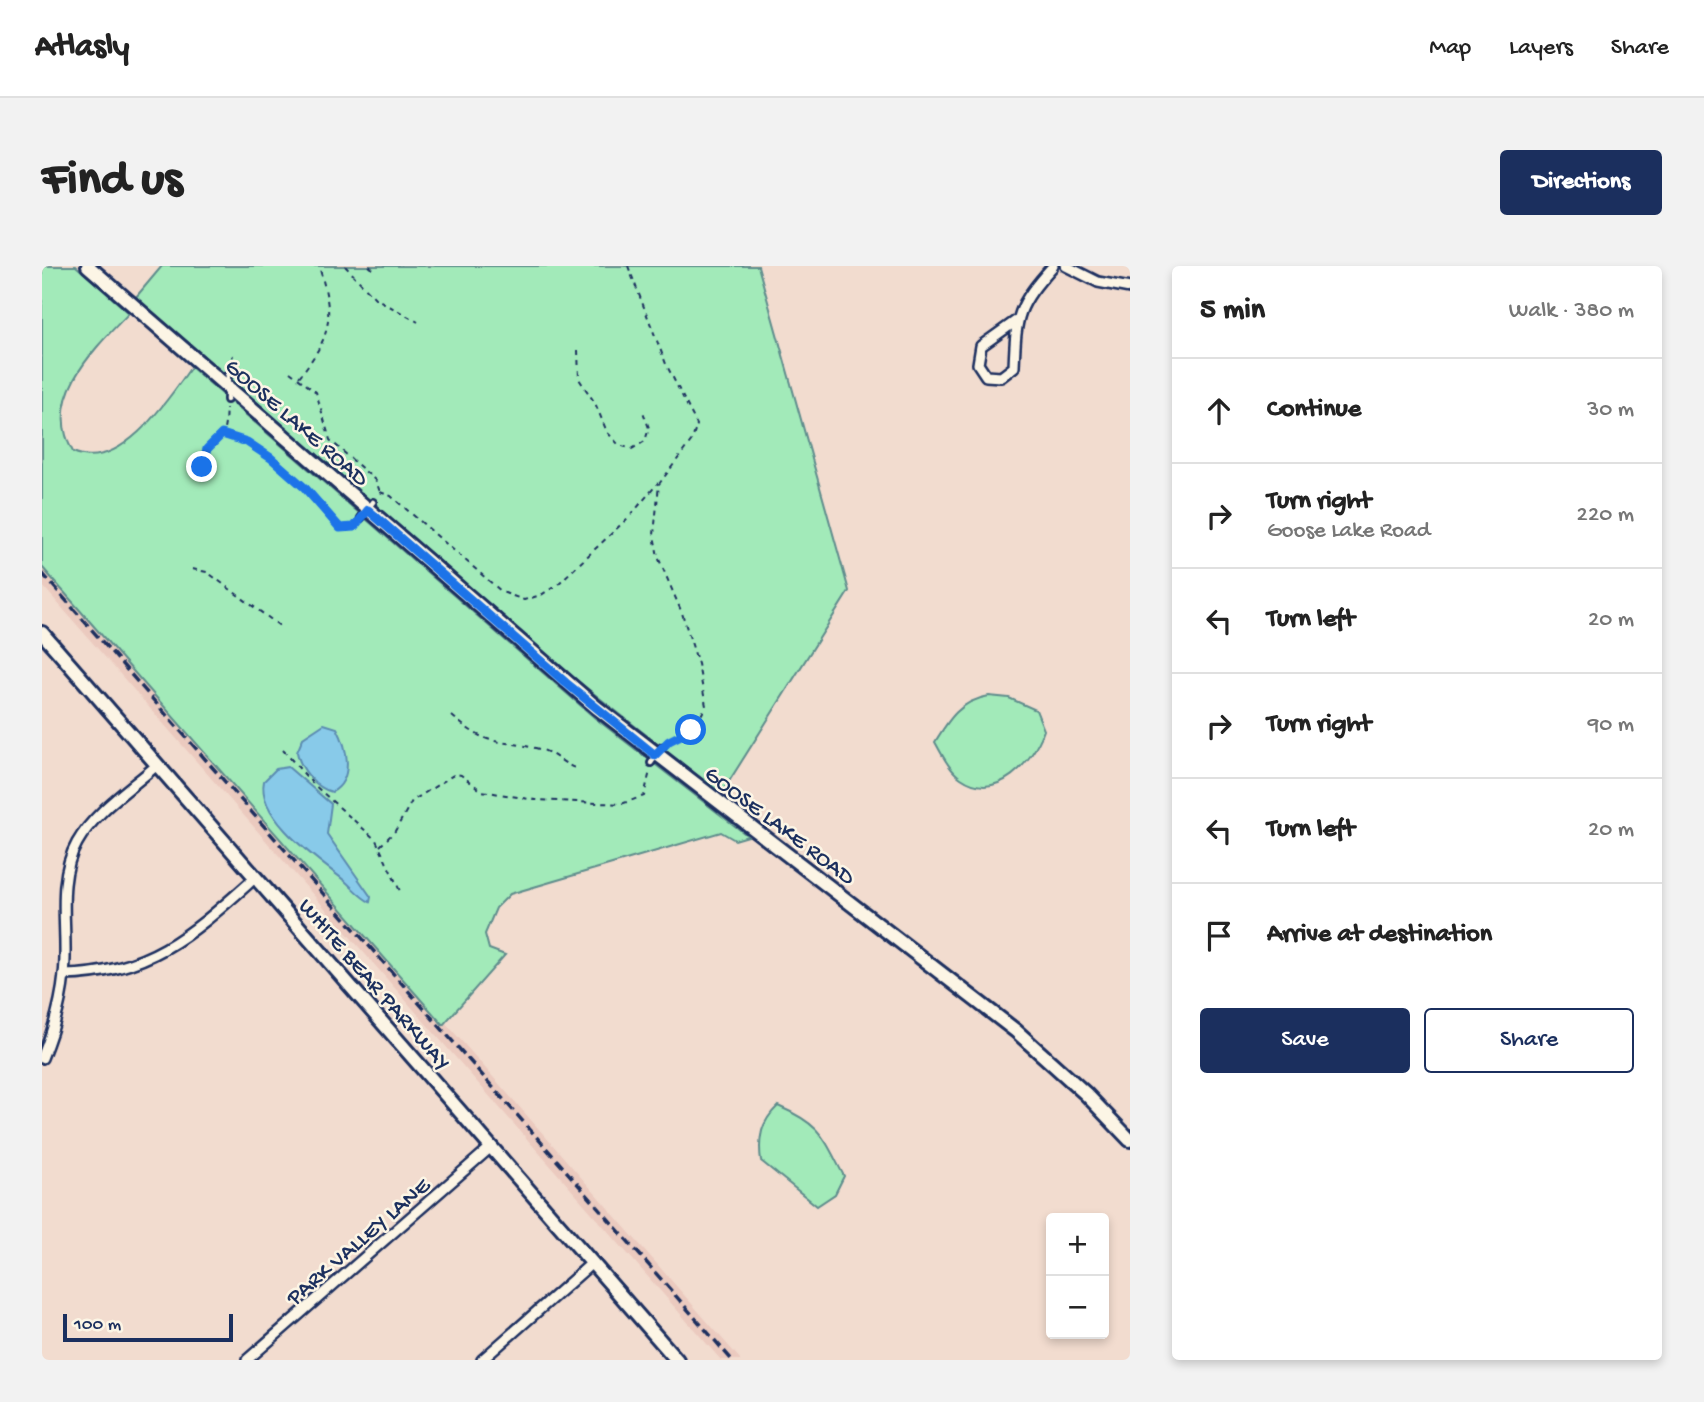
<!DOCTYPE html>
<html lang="en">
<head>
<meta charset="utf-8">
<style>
  body { margin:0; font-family:"Gochi Hand",sans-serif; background:#f2f2f2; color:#222 }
  .controls { position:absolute; right:21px; bottom:21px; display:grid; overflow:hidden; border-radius:7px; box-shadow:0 4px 10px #0003 }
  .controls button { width:63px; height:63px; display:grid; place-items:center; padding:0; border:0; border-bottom:2px solid #e0e0e0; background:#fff; color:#222; font:35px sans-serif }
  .scale { position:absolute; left:21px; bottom:18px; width:170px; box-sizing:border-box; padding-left:7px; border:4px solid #1b2f5e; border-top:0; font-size:19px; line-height:24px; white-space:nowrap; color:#1b2f5e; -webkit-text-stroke:5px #fcf5e5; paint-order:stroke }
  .stop { position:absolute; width:21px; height:21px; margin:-16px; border:5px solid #1a73e8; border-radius:50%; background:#fff }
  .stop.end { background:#1a73e8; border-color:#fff; box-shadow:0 2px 7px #0008 }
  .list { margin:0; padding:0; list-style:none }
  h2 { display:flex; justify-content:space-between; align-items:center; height:91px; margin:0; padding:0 28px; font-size:30px }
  h2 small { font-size:23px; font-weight:400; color:#767676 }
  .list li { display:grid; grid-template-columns:46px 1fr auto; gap:21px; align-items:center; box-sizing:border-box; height:105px; padding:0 28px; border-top:2px solid #e0e0e0 }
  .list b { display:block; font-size:26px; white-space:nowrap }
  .list p { margin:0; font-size:23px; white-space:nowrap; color:#767676 }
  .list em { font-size:23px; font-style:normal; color:#767676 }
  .actions { display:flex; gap:14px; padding:21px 28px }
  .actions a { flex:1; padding:16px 0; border:2px solid #1b2f5e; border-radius:7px; text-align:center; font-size:24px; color:#1b2f5e }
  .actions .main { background:#1b2f5e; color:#fff }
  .icon { flex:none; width:38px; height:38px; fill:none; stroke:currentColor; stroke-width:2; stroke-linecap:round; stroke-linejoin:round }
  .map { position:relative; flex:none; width:1088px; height:1094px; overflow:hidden; border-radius:7px }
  header { display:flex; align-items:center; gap:42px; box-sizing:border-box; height:98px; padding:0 35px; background:#fff; border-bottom:2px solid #e0e0e0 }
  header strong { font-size:33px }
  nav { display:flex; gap:38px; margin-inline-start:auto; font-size:24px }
  .intro { display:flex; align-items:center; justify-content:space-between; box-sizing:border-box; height:168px; padding:0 42px }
  h1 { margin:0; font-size:49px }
  .button { padding:18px 32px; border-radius:7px; background:#1b2f5e; color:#fff; font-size:24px; font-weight:700 }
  main { display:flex; gap:42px; padding:0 42px }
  aside { flex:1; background:#fff; border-radius:7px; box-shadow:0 4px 10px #0003 }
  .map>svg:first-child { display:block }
  .built { fill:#ebcabf }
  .green { fill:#a2eab9; stroke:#5e8c8c; stroke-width:2 }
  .water { fill:#88cae9; stroke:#5c8cb1; stroke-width:2 }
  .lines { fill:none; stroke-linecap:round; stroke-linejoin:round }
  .lane-casing { stroke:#1b2f5e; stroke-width:10 }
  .street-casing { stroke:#1b2f5e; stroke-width:14 }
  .secondary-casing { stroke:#1b2f5e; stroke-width:18 }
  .path { stroke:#1b2f5e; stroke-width:2; stroke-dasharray:5 5; stroke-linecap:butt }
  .lane { stroke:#fcf5e5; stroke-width:4.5 }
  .street { stroke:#fcf5e5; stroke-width:9 }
  .secondary { stroke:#fcf5e5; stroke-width:12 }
  .rail { stroke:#1b2f5e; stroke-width:3.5; stroke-dasharray:10 5; stroke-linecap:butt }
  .route { stroke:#1a73e8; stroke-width:9 }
  .labels { text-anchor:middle; stroke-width:5; stroke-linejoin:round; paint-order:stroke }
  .street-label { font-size:23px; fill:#1b2f5e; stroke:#fcf5e5 }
</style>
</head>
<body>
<header>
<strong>Atlasly</strong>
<nav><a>Map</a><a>Layers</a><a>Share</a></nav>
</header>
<div class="intro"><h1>Find us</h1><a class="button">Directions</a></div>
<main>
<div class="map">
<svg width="1088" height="1094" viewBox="0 0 1088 1094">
  <rect width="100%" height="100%" fill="#f2dccf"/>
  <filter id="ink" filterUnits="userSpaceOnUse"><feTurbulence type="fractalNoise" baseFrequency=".0143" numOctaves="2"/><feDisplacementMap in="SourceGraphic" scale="14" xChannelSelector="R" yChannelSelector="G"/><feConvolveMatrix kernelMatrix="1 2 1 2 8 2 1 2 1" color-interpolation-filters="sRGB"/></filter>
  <g filter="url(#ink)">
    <path class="built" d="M0,296l699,798h-20l-187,-213 -492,-562z"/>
    <g class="green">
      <path d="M0,0h34l53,47c-35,36 -87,85 -56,139 47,21 95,-52 118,-85l404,351 153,118 -13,4 -14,-8 -211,62 -14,14 -11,26 4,15 16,6 -62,70 -401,-458z"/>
      <path d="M120,0h596l91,325 -128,203 -152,-120 -433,-377z"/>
      <path d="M947,430l20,2 27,12 8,20c-11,32 -47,73 -83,48 -12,-8 -19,-24 -26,-36 14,-23 25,-41 54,-46z"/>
      <path d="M736,840c44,19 45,31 66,70l-9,18 -18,12 -56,-45c-3,-23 0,-39 17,-55z"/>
    </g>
    <g class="water">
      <path d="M282,458l13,4c10,19 18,51 -5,64 -16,-4 -32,-23 -35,-40l6,-14z"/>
      <path d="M246,501l43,37 -4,30 44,63 -1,5c-9,-4 -17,-14 -25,-21 -25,-20 -89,-63 -81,-100l12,-12z"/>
    </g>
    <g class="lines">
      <defs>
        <g id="lane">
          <path d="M185,134l1,-26"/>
          <path d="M319,252l12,-16"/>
          <path d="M609,497l11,-16"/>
        </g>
        <g id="street">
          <path d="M1024,0l32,16 32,6"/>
          <path d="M974,55l-35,25 -3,18 8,12 15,1 13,-10c2,-52 3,-61 39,-101"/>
          <path d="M22,709c87,-1 131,-44 192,-98"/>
          <path d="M0,792c11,-27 19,-53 22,-83 5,-42 -9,-93 13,-132 17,-31 54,-55 80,-78"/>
          <path d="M205,1094l244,-213"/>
          <path d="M440,1094l110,-97"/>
        </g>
        <g id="secondary">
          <path d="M46,0l508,441 420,324 70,63 44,46"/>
          <path d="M0,367l635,727"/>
        </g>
      </defs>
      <use href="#lane" class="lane-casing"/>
      <use href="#street" class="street-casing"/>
      <use href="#secondary" class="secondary-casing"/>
      <g class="path">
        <path d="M303,0l30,32 43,24"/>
        <path d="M327,0l5,4"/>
        <path d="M586,0l38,98 31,61 -5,15 -33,44 -5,51 4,22 24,56 16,51 8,42 -11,21 -27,15"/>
        <path d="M536,84l1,29 16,24 12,29 12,13 13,4 13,-8 4,-13 -7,-19"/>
        <path d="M188,101l3,-12"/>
        <path d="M248,106l26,20 14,48 46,41 4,11"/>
        <path d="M257,111c34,-43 35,-59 20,-111"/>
        <path d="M180,168c34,7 67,35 89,61 9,12 17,24 28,33l9,2 10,-7"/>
        <path d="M164,215c-11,-27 3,-27 15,-44 5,-8 4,-20 5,-29"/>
        <path d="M338,226l11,4 111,96 22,8 17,-5 16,-10 73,-69 28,-33"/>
        <path d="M150,303l15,3 74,55"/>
        <path d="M410,450c38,33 44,22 87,33 14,3 25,16 39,20"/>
        <path d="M241,484l30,34 63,56 24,51"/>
        <path d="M338,580l15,-15 17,-30 43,-27 6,1 21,16 53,9 86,4 23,-8 6,-25"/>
      </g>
      <use href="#lane" class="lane"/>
      <use href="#street" class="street"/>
      <use href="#secondary" class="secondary"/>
      <path class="rail" d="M0,307l690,787"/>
    </g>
  </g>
  <g class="lines" filter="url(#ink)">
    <path class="route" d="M160,201l5,-18 15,-15 25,8 24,16 34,30 35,40 14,-1 14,-17 198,173 89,72 14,-14 22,-11"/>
  </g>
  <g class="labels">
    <g class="street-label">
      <text transform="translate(256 155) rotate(41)" y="8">GOOSE LAKE ROAD</text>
      <text transform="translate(739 558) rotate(37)" y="8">GOOSE LAKE ROAD</text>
      <text transform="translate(334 717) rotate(49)" y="8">WHITE BEAR PARKWAY</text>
      <text transform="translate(315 974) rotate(-41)" y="8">PARK VALLEY LANE</text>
    </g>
  </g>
</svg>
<div class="controls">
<button>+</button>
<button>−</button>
</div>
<div class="scale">100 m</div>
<div class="stop" style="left:649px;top:464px"></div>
<div class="stop end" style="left:160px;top:201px"></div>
</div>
<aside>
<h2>5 min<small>Walk · 380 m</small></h2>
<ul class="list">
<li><svg class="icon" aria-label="ahead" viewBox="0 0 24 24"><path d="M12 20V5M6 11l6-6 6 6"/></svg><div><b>Continue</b></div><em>30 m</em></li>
<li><svg class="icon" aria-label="right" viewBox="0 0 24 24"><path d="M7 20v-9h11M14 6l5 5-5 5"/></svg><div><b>Turn right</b><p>Goose Lake Road</p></div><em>220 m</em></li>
<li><svg class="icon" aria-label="left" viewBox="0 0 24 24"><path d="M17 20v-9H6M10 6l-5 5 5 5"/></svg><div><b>Turn left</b></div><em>20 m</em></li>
<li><svg class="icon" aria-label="right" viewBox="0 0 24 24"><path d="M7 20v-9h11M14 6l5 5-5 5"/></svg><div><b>Turn right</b></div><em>90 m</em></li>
<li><svg class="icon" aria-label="left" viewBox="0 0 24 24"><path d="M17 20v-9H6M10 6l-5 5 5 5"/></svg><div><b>Turn left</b></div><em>20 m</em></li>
<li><svg class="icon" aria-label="arrive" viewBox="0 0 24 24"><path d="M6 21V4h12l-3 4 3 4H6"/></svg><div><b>Arrive at destination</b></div></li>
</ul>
<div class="actions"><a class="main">Save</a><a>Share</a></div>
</aside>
</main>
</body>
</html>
